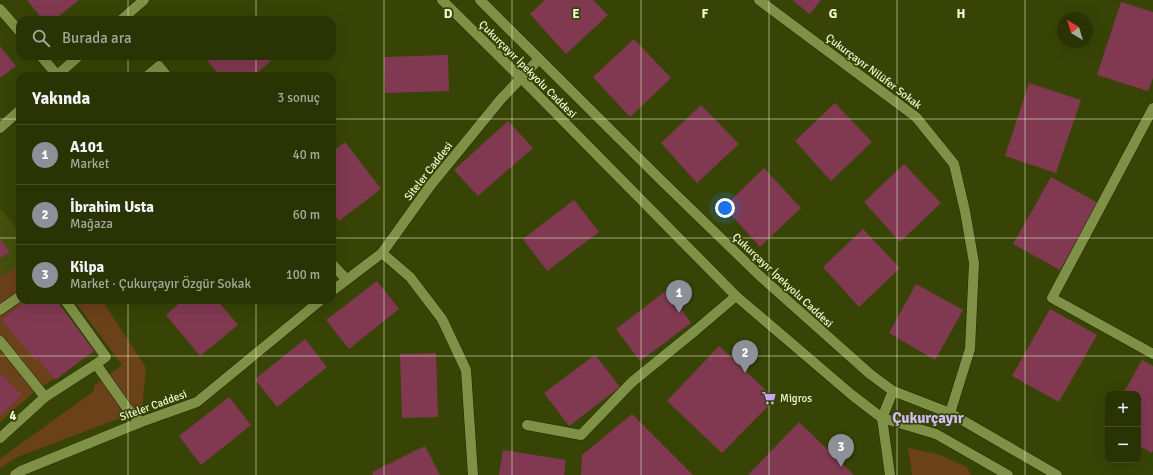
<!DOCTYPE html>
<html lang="tr">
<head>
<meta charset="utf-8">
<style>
  body { margin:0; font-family:Signika,sans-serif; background:#323b0e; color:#f1f3f6 }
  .controls { position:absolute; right:12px; bottom:12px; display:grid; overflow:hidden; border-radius:8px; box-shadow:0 4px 16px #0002 }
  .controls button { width:36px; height:36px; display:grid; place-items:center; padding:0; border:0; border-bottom:1px solid #464e26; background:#2a3304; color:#f1f3f6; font:20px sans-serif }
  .compass { position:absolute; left:1057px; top:12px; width:36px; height:36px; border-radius:50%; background:#2a3304; box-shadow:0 4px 16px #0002; rotate:322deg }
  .you { position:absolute; left:725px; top:208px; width:14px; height:14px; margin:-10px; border:3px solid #fff; border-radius:50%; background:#1a73e8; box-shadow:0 0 0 6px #1a73e833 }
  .badge { display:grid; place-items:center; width:26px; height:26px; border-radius:50%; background:#8c9099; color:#fff; font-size:13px; font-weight:700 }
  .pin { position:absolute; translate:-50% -33px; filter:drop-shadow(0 1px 2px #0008) }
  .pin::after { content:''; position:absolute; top:21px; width:14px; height:12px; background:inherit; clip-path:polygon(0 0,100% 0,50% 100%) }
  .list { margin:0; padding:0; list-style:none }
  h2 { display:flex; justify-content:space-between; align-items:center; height:52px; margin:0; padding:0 16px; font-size:17px }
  h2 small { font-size:13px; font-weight:400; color:#a5aa9a }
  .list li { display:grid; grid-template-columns:26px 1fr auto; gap:12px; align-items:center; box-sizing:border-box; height:60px; padding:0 16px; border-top:1px solid #464e26 }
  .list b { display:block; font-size:15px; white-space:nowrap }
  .list p { margin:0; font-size:13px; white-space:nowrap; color:#a5aa9a }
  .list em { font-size:13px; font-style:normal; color:#a5aa9a }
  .icon { flex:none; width:22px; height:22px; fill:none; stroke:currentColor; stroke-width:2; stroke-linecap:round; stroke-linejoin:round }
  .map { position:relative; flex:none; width:1153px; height:475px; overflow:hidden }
  .search { position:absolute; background:#2a3304; box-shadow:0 4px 16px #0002; left:16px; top:16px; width:320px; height:44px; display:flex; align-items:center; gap:10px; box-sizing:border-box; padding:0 14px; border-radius:12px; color:#a5aa9a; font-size:15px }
  .panel { position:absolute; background:#2a3304; box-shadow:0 4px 16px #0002; left:16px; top:72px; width:320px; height:232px; border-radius:12px }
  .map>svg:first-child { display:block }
  .built { fill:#44500b }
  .green { fill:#6b4119 }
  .building { fill:#803951 }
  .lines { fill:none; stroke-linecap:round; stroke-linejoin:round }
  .lane-casing { stroke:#212901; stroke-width:11 }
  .street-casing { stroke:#212901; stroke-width:11 }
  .secondary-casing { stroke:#212901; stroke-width:11 }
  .lane { stroke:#7f9146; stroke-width:10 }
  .street { stroke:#7f9146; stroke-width:10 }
  .secondary { stroke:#7f9146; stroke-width:10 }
  .grid { fill:none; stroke:#effad4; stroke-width:1; stroke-opacity:0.55 }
  .labels { text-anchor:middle; stroke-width:3.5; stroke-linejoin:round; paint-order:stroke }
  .street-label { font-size:11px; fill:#effad4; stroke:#384406 }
  .poi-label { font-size:11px; fill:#effad4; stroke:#384406; text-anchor:start }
  .district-label { font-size:15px; font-weight:bold; fill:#d1bdf5; stroke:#384406 }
  .grid-label { font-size:13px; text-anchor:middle; font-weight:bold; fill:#effad4; stroke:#384406; stroke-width:3.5; stroke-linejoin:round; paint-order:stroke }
</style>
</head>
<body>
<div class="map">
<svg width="1153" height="475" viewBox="0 0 1153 475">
  <rect width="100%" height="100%" fill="#384406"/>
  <path class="built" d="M0,208l20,25v50l-20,13z"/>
  <g class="green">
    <path d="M20,265v35h36l38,51 -61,42 -33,29v-125l7,-5 -7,4v-18z"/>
    <path d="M74,300h28l44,68 -4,40 -19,9 -106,40 -17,11v-9l94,-68v-5l28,-21z"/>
    <path d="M908,448l30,6 29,13 4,8h-59z"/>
  </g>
  <g class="building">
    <path d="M27,0h52l-25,20h-11z"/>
    <path d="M545,0h48l15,15 -42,39 -36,-40z"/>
    <path d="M792,0h29l-11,14z"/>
    <path d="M1121,2l32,10v66l-5,13 -51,-16z"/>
    <path d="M634,39l37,39 -41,39 -37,-40z"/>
    <path d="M0,46l16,20 -16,12z"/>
    <path d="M448,55l1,36 -64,2 -1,-36z"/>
    <path d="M204,56h63l4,5 -18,15h-33z"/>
    <path d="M1029,83l52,17 -25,73 -51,-17z"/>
    <path d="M835,103l37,39 -41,39 -36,-40z"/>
    <path d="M701,105l38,39 -42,39 -36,-40z"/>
    <path d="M508,121l25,27 -55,48 -24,-26z"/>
    <path d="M345,142l36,47 -42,32 -7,-9v-60z"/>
    <path d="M904,164l37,39 -41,39 -36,-40z"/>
    <path d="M764,168l37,40 -41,39 -36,-40z"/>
    <path d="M1051,177l47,26 -38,67 -47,-26z"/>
    <path d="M574,200l25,32 -52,39 -24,-32z"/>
    <path d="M863,229l37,39 -41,39 -36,-40z"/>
    <path d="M0,238l10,14 -10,6z"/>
    <path d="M377,281l22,28 -50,40 -23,-29z"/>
    <path d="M916,284l47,26 -28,50 -46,-27z"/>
    <path d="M667,290l24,33 -51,38 -24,-32z"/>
    <path d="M27,300h29l38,51 -39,29 -17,-21 -3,1 -33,-40z"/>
    <path d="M183,300h34l21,25 -38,31 -34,-41z"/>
    <path d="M1050,309l47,26 -38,67 -47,-26z"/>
    <path d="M305,339l22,28 -50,40 -22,-28z"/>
    <path d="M719,346l56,53 -53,54 -55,-52z"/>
    <path d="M436,353l2,64 -36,1 -2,-64z"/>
    <path d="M595,355l25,32 -51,39 -25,-33z"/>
    <path d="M1142,360l11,6v84l-1,3 -14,-8v-51h-15z"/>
    <path d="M0,373l22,22 -22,21z"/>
    <path d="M229,397l22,28 -50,40 -22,-29z"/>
    <path d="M632,414l61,61h-112l1,-20z"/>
    <path d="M1108,421v8l-4,-2z"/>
    <path d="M799,422l55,53h-106z"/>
    <path d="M425,446l15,29h-67l-1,-3z"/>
    <path d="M503,450l63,10 -2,15h-65z"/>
  </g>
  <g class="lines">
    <defs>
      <g id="lane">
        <path d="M0,9l20,23"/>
        <path d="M41,56l16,19"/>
        <path d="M147,76l12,-10 8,10"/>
        <path d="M1153,108l-101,190 101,56"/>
        <path d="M332,264l14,15"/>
        <path d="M65,300l41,57 -10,7"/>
        <path d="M0,341l45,56"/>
        <path d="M527,425l54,10 51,-53 64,-52 40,-34"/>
        <path d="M0,438l45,-41 51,-33 31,44 14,14"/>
      </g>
      <g id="street">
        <path d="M759,0l157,117 38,47 11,47 9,52 -4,86 -20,64"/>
        <path d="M121,20l23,-20"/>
        <path d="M56,76l23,-20"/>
        <path d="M0,128l20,-18"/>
        <path d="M382,253l28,24 32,42 24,51 7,105"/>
        <path d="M332,291l50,-38 48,-67 71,-87 38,-40"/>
        <path d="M0,310l20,-14"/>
        <path d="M15,475l6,-4 120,-49 56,-20 124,-102"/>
      </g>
      <g id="secondary">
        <path d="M442,0l79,78 215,218 116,99 30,23 54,16 72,41"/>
        <path d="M480,0l184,183 96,93 110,98 23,17 57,22 107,62"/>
        <path d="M890,475l-8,-57 11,-27"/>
      </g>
    </defs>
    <use href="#lane" class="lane-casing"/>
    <use href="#street" class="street-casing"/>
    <use href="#secondary" class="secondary-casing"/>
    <use href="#lane" class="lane"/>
    <use href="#street" class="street"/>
    <use href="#secondary" class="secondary"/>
  </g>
  <path class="grid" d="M128,0v20M256,0v20M384,0v475M512,0v475M641,0v475M769,0v475M897,0v475M1025,0v475M128,56v20M256,56v20M0,119h20M332,119h821M0,238h20M332,238h821M128,300v175M256,300v175M0,356h1153"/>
  <defs>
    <symbol id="supermarket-bare" viewBox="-9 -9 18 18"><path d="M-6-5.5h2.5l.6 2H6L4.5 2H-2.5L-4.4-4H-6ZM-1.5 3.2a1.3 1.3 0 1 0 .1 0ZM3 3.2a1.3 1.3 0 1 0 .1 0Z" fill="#c3a7f2" stroke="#384406" stroke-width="2.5" paint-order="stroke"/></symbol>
  </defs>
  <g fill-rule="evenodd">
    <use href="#supermarket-bare" x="759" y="388" width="20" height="20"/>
  </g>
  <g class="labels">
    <g class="street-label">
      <text transform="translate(528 69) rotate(45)" y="4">Çukurçayır İpekyolu Caddesi</text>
      <text transform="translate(874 71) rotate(37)" y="4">Çukurçayır Nilüfer Sokak</text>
      <text transform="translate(428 171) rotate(-52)" y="4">Siteler Caddesi</text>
      <text transform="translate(783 280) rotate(43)" y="4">Çukurçayır İpekyolu Caddesi</text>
      <text transform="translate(153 405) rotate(-20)" y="4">Siteler Caddesi</text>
    </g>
    <g class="poi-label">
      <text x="780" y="402">Migros</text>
    </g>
    <g class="district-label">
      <text x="928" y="423">Çukurçayır</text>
    </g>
  </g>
  <g class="grid-label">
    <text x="448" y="18">D</text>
    <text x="576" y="18">E</text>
    <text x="705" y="18">F</text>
    <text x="833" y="18">G</text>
    <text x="961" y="18">H</text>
    <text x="13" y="420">4</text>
  </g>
</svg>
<div class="controls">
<button>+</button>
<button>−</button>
</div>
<svg class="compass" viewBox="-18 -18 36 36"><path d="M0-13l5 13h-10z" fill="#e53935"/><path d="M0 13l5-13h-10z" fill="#a5aa9a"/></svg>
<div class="you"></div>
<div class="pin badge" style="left:679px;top:313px">1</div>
<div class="pin badge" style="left:745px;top:373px">2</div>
<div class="pin badge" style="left:841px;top:467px">3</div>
<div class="search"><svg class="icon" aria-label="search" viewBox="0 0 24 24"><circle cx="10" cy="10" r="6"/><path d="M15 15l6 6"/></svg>Burada ara</div>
<section class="panel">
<h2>Yakında<small>3 sonuç</small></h2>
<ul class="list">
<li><span class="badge">1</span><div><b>A101</b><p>Market</p></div><em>40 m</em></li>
<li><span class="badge">2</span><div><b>İbrahim Usta</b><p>Mağaza</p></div><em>60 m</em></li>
<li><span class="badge">3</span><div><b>Kilpa</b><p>Market · Çukurçayır Özgür Sokak</p></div><em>100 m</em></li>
</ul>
</section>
</div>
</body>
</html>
